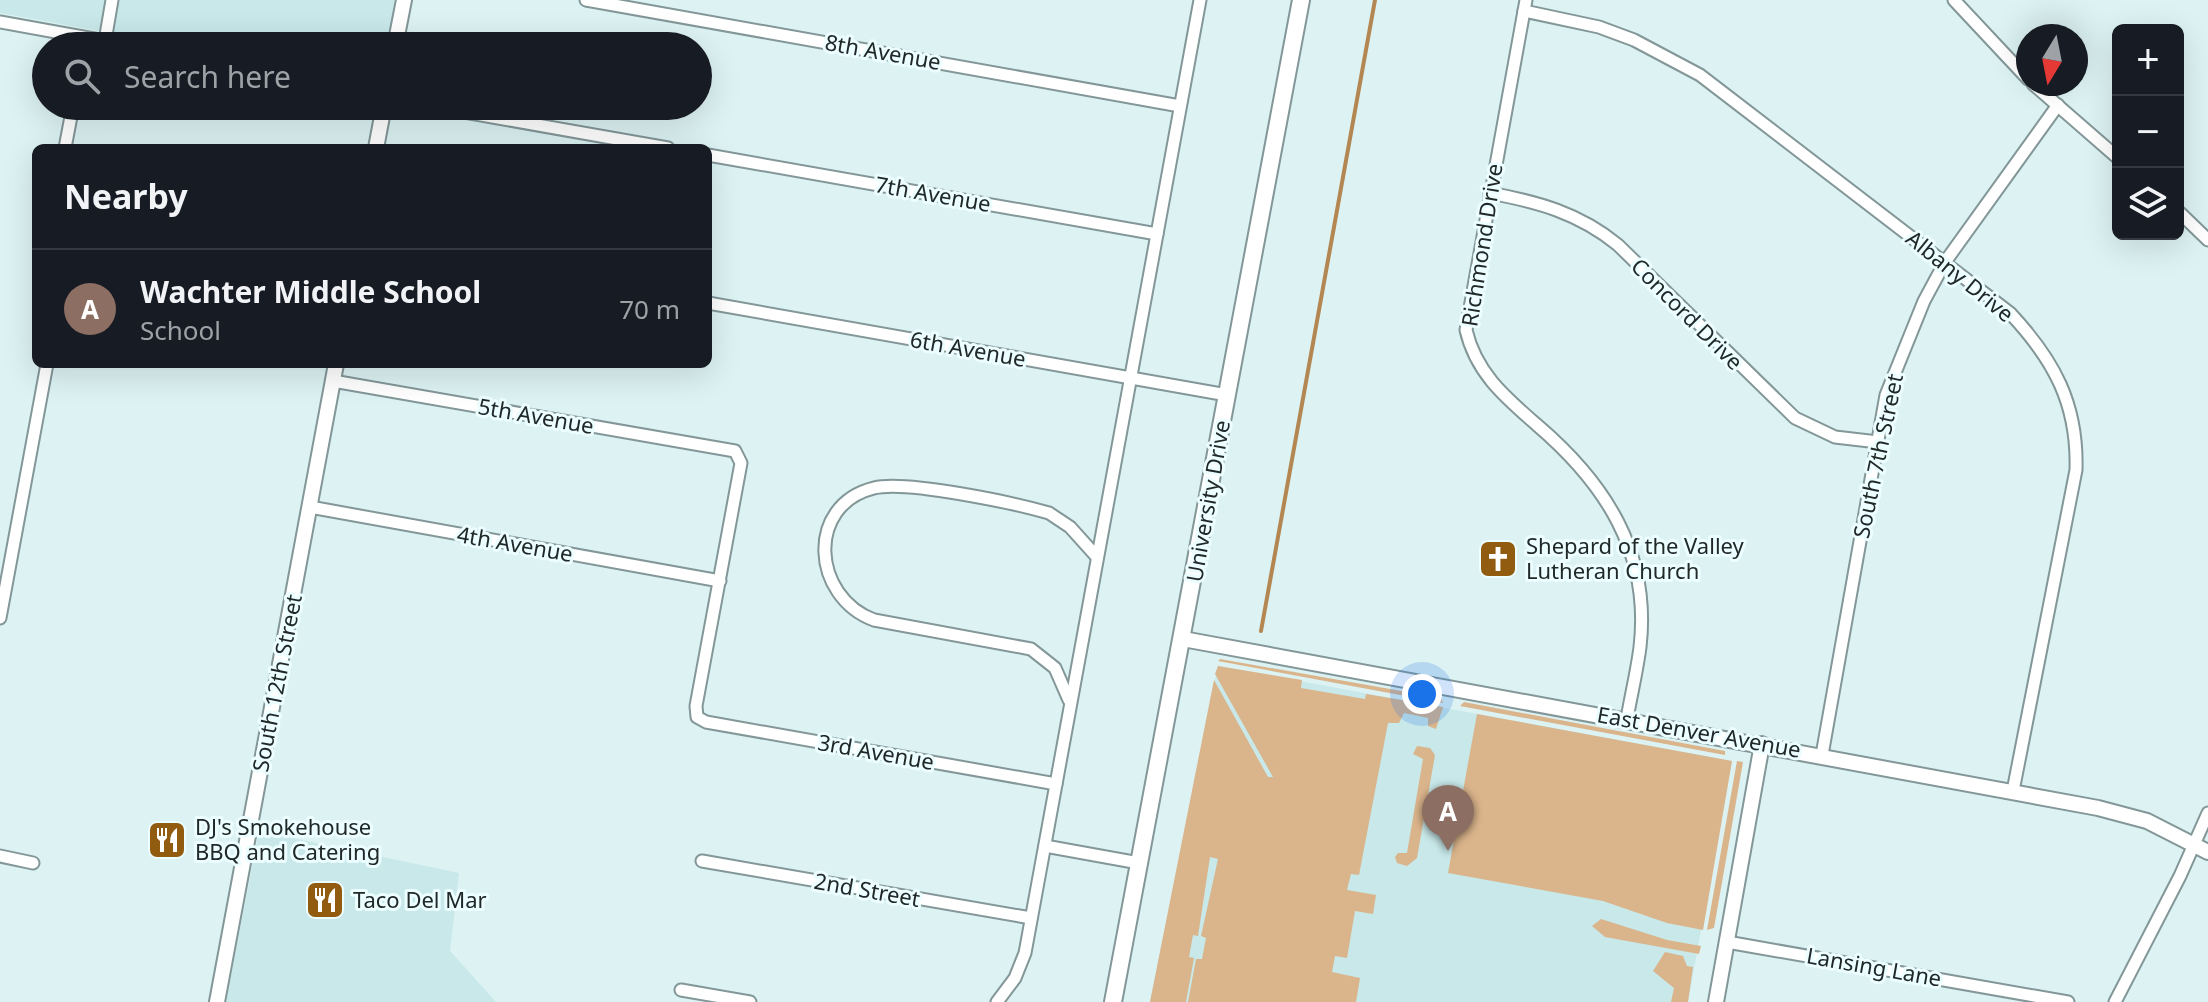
<!DOCTYPE html>
<html lang="en">
<head>
<meta charset="utf-8">
<style>
  body { margin:0; font-family:"Noto Sans",sans-serif; background:#242831; color:#f1f3f6 }
  .controls { position:absolute; right:24px; top:24px; display:grid; overflow:hidden; border-radius:12px; box-shadow:0 8px 32px #0002 }
  .controls button { width:72px; height:72px; display:grid; place-items:center; padding:0; border:0; border-bottom:2px solid #363941; background:#171b24; color:#f1f3f6; font:40px sans-serif }
  .compass { position:absolute; left:2016px; top:24px; width:72px; height:72px; border-radius:50%; background:#171b24; box-shadow:0 8px 32px #0002; rotate:190deg }
  .you { position:absolute; left:1422px; top:694px; width:28px; height:28px; margin:-20px; border:6px solid #fff; border-radius:50%; background:#1a73e8; box-shadow:0 0 0 12px #1a73e833 }
  .badge { display:grid; place-items:center; width:52px; height:52px; border-radius:50%; background:#db2777; color:#fff; font-size:26px; font-weight:700 }
  .pin { position:absolute; translate:-50% -66px; filter:drop-shadow(0 2px 4px #0008) }
  .pin::after { content:''; position:absolute; top:42px; width:28px; height:24px; background:inherit; clip-path:polygon(0 0,100% 0,50% 100%) }
  .list { margin:0; padding:0; list-style:none }
  h2 { display:flex; justify-content:space-between; align-items:center; height:104px; margin:0; padding:0 32px; font-size:34px }
  h2 small { font-size:26px; font-weight:400; color:#9ea1a6 }
  .list li { display:grid; grid-template-columns:52px 1fr auto; gap:24px; align-items:center; box-sizing:border-box; height:120px; padding:0 32px; border-top:2px solid #363941 }
  .list b { display:block; font-size:30px; white-space:nowrap }
  .list p { margin:0; font-size:26px; white-space:nowrap; color:#9ea1a6 }
  .list em { font-size:26px; font-style:normal; color:#9ea1a6 }
  .icon { flex:none; width:44px; height:44px; fill:none; stroke:currentColor; stroke-width:2; stroke-linecap:round; stroke-linejoin:round }
  .map { position:relative; flex:none; width:2208px; height:1002px; overflow:hidden }
  .search { position:absolute; background:#171b24; box-shadow:0 8px 32px #0002; left:32px; top:32px; width:680px; height:88px; display:flex; align-items:center; gap:20px; box-sizing:border-box; padding:0 28px; border-radius:44px; color:#9ea1a6; font-size:30px }
  .panel { position:absolute; background:#171b24; box-shadow:0 8px 32px #0002; left:32px; top:144px; width:680px; height:224px; border-radius:12px }
  .map>svg:first-child { display:block }
  .built { fill:#c8e8e9 }
  .green { fill:#dab48b }
  .lines { fill:none; stroke-linecap:round; stroke-linejoin:round }
  .stream { stroke:#b48752; stroke-width:4 }
  .minor-casing { stroke:#839798; stroke-width:15 }
  .tertiary-casing { stroke:#839798; stroke-width:18 }
  .secondary-casing { stroke:#839798; stroke-width:20 }
  .minor { stroke:#fff; stroke-width:11 }
  .tertiary { stroke:#fff; stroke-width:14 }
  .secondary { stroke:#fff; stroke-width:16 }
  .labels { text-anchor:middle; stroke-width:6; stroke-linejoin:round; paint-order:stroke }
  .street-label { font-size:22px; fill:#202828; stroke:#ecfeff }
  .poi-label { font-size:22px; fill:#202828; stroke:#ecfeff; text-anchor:start }
</style>
</head>
<body>
<div class="map">
<svg width="2208" height="1002" viewBox="0 0 2208 1002">
  <rect width="100%" height="100%" fill="#dcf2f3"/>
  <g class="built">
    <path d="M0,0h397l-8,46h-206l-183,-33z"/>
    <path d="M1218,666l514,95 -44,241h-538z"/>
    <path d="M259,831l200,42 -9,78 46,51h-270z"/>
  </g>
  <g class="green">
    <path d="M1220,659l221,39 2,5 -225,-42z"/>
    <path d="M1218,666l84,14 -1,8 64,11 1,-5 77,13 -7,22 -8,-3v-8l-24,-5 -5,10h-11l-29,152 -8,-1 -4,16 29,5 -3,19 -18,-3 -8,47 -12,-2 -3,16 28,6 -4,24h-168l8,-43h6l4,-21 -5,-2 17,-77 -8,-2 -12,79 -5,-1 -4,22 5,1 -8,44h-36l64,-322 54,97h5l-58,-103z"/>
    <path d="M1464,702l261,49v4l-265,-49z"/>
    <path d="M1477,714l255,47 -29,169 -36,-7 -64,-22 -155,-28z"/>
    <path d="M1417,746l13,2 5,7 -18,103 -10,8 -10,-3 -2,-6 3,-4h9l16,-94 -10,-5z"/>
    <path d="M1737,761l6,1 -29,166 -7,2z"/>
    <path d="M1601,919l66,21 34,6 -2,8 -94,-17 -13,-11z"/>
    <path d="M1665,952l18,4 4,10 6,1 -5,35h-17l3,-14 -21,-17z"/>
  </g>
  <g class="lines">
    <path class="stream" d="M1261,631l114,-631"/>
    <defs>
      <g id="minor">
        <path d="M586,0l594,106"/>
        <path d="M1526,0l-60,330c10,43 39,67 71,95 68,58 114,128 103,222 -3,24 -9,48 -13,72"/>
        <path d="M1954,0l74,79"/>
        <path d="M1524,11l75,16 35,13 66,35 310,238c44,47 68,91 66,157l-63,321"/>
        <path d="M0,22l133,24"/>
        <path d="M105,41l7,-41"/>
        <path d="M2033,84l85,74"/>
        <path d="M430,106l238,42"/>
        <path d="M65,148l8,-42"/>
        <path d="M708,155l449,79"/>
        <path d="M1490,193c48,9 89,20 128,52l177,173 40,19 43,5"/>
        <path d="M2178,211l30,29"/>
        <path d="M708,303l519,92"/>
        <path d="M333,381l402,70 6,12 -45,243 1,11 9,5 350,62"/>
        <path d="M310,507l410,74"/>
        <path d="M0,618l47,-254"/>
        <path d="M1069,700l-14,-32 -24,-19 -157,-29c-62,-23 -69,-115 0,-132 32,-8 140,15 175,25l21,14 27,30"/>
        <path d="M1822,755l64,-360 38,-94 21,-39 113,-157"/>
        <path d="M1045,846l94,17"/>
        <path d="M0,856l33,7"/>
        <path d="M702,861l329,57"/>
        <path d="M1727,942l341,60"/>
        <path d="M681,990l69,12"/>
        <path d="M997,1002l18,-24 10,-25 175,-953"/>
        <path d="M2115,1002l65,-126 28,-63"/>
      </g>
      <g id="tertiary">
        <path d="M395,46l9,-46"/>
        <path d="M376,148l8,-42"/>
        <path d="M1183,639l915,169 49,13 61,31"/>
        <path d="M217,1002l119,-638"/>
        <path d="M1716,1002l46,-258"/>
      </g>
      <path id="secondary" d="M1113,1002l188,-1002"/>
    </defs>
    <use href="#minor" class="minor-casing"/>
    <use href="#tertiary" class="tertiary-casing"/>
    <use href="#secondary" class="secondary-casing"/>
    <use href="#minor" class="minor"/>
    <use href="#tertiary" class="tertiary"/>
    <use href="#secondary" class="secondary"/>
  </g>
  <defs>
    <symbol id="church-square" viewBox="-11 -11 22 22"><rect x="-9" y="-9" width="18" height="18" rx="4" fill="#915c10" stroke="#ecfeff"/><path d="M-1.2-6h2.4v3.5h3.3v2.4h-3.3V6h-2.4V-.1h-3.3v-2.4h3.3Z" fill="#fff"/></symbol>
    <symbol id="restaurant-square" viewBox="-11 -11 22 22"><rect x="-9" y="-9" width="18" height="18" rx="4" fill="#915c10" stroke="#ecfeff"/><path d="M-5-6h1v4h1v-4h1v4h1v-4h1v5L-1.5 .5V6h-2V.5L-5-1ZM5-6V6H3V1.5H1.5Q1.5-4 5-6Z" fill="#fff"/></symbol>
  </defs>
  <g fill-rule="evenodd">
    <use href="#church-square" x="1476" y="537" width="44" height="44"/>
    <use href="#restaurant-square" x="145" y="818" width="44" height="44"/>
    <use href="#restaurant-square" x="303" y="878" width="44" height="44"/>
  </g>
  <g class="labels">
    <g class="street-label">
      <text transform="translate(883 52) rotate(10)" y="8">8th Avenue</text>
      <text transform="translate(933 194) rotate(10)" y="8">7th Avenue</text>
      <text transform="translate(1482 245) rotate(-81)" y="8">Richmond Drive</text>
      <text transform="translate(1960 276) rotate(39)" y="8">Albany Drive</text>
      <text transform="translate(1687 314) rotate(45)" y="8">Concord Drive</text>
      <text transform="translate(968 349) rotate(10)" y="8">6th Avenue</text>
      <text transform="translate(536 416) rotate(10)" y="8">5th Avenue</text>
      <text transform="translate(1878 456) rotate(-78)" y="8">South 7th Street</text>
      <text transform="translate(1208 501) rotate(-80)" y="8">University Drive</text>
      <text transform="translate(515 544) rotate(10)" y="8">4th Avenue</text>
      <text transform="translate(277 683) rotate(-79)" y="8">South 12th Street</text>
      <text transform="translate(1699 732) rotate(10)" y="8">East Denver Avenue</text>
      <text transform="translate(876 752) rotate(10)" y="8">3rd Avenue</text>
      <text transform="translate(867 890) rotate(10)" y="8">2nd Street</text>
      <text transform="translate(1874 967) rotate(10)" y="8">Lansing Lane</text>
    </g>
    <g class="poi-label">
      <text x="1526" y="554">Shepard of the Valley<tspan x="1526" dy="25">Lutheran Church</tspan></text>
      <text x="195" y="835">DJ's Smokehouse<tspan x="195" dy="25">BBQ and Catering</tspan></text>
      <text x="353" y="908">Taco Del Mar</text>
    </g>
  </g>
</svg>
<div class="controls">
<button>+</button>
<button>−</button>
<button><svg class="icon" aria-label="layers" viewBox="0 0 24 24"><path d="M12 4l9 5-9 5-9-5zM3 14l9 5 9-5"/></svg></button>
</div>
<svg class="compass" viewBox="-18 -18 36 36"><path d="M0-13l5 13h-10z" fill="#e53935"/><path d="M0 13l5-13h-10z" fill="#9ea1a6"/></svg>
<div class="you"></div>
<div class="pin badge" style="left:1448px;top:851px;background:#8d6e63">A</div>
<div class="search"><svg class="icon" aria-label="search" viewBox="0 0 24 24"><circle cx="10" cy="10" r="6"/><path d="M15 15l6 6"/></svg>Search here</div>
<section class="panel">
<h2>Nearby<small></small></h2>
<ul class="list">
<li><span class="badge" style="background:#8d6e63">A</span><div><b>Wachter Middle School</b><p>School</p></div><em>70 m</em></li>
</ul>
</section>
</div>
</body>
</html>
